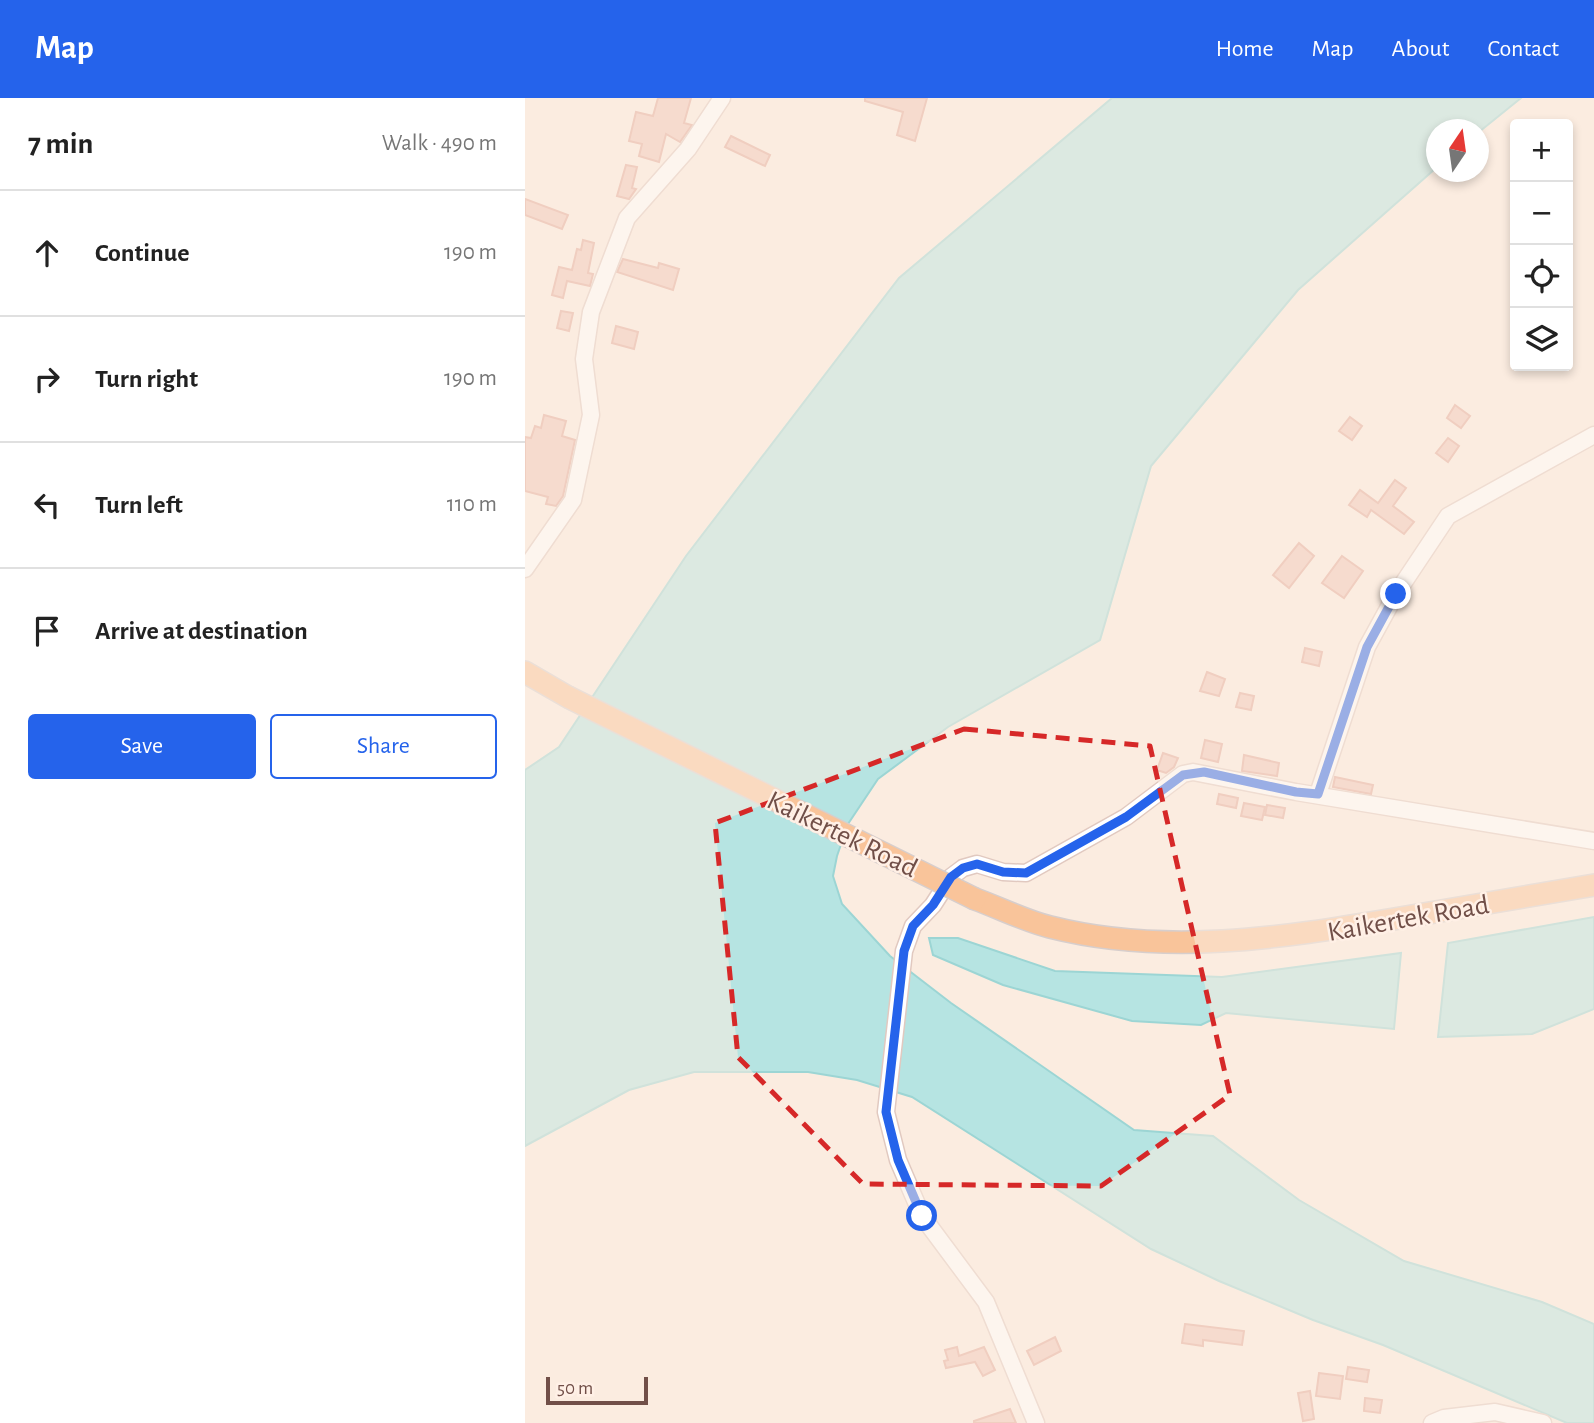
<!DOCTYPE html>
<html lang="en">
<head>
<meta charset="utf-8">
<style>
  body { margin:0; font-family:"Alegreya Sans",sans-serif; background:#f6f6f6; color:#222 }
  .controls { position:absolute; right:21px; top:21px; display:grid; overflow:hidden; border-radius:7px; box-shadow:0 4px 10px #0003 }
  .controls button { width:63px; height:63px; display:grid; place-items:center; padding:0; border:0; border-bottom:2px solid #e0e0e0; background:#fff; color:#222; font:35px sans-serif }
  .compass { position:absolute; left:901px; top:21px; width:63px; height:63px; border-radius:50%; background:#fff; box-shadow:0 4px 10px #0003; rotate:13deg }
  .scale { position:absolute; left:21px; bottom:18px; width:102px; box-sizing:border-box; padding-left:7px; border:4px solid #714f48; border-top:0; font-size:19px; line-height:24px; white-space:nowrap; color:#714f48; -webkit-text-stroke:5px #fff0e6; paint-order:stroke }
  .stop { position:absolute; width:21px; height:21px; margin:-16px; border:5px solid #2563eb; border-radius:50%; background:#fff }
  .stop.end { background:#2563eb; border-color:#fff; box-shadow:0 2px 7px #0008 }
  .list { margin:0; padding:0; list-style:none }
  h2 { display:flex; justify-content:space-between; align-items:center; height:91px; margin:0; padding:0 28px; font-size:30px }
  h2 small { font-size:23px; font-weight:400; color:#767676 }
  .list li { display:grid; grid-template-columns:46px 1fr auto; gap:21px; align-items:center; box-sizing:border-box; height:126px; padding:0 28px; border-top:2px solid #e0e0e0 }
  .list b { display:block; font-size:26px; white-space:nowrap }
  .list em { font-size:23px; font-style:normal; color:#767676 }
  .actions { display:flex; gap:14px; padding:21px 28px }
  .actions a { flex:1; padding:16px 0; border:2px solid #2563eb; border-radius:7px; text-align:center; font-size:24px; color:#2563eb }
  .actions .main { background:#2563eb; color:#fff }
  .icon { flex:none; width:38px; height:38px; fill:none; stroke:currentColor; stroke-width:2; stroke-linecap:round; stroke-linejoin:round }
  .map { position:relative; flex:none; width:1069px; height:1325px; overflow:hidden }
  header { display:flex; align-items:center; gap:42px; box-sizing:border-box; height:98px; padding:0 35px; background:#2563eb; color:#fff }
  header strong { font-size:33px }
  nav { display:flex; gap:38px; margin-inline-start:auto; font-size:24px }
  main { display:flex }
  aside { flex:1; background:#fff }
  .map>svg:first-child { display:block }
  .water { fill:#b6e4e2; stroke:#9cd5d4; stroke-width:2 }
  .building { fill:#f0c5b9; stroke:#e2a899; stroke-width:2 }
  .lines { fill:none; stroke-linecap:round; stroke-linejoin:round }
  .minor-casing { stroke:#e1c9c0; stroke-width:19 }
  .major-casing { stroke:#d7cecc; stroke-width:24 }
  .minor { stroke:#fff; stroke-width:16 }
  .major { stroke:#f9c49a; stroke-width:21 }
  .major-bridge-casing { stroke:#d7cecc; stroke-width:24; stroke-linecap:butt }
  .major-bridge { stroke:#f9c49a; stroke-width:21 }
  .route { stroke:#2563eb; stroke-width:9 }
  .marked { fill:none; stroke:#d62828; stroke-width:5; stroke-dasharray:14 9; stroke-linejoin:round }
  .labels { text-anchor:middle; stroke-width:5; stroke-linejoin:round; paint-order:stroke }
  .street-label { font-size:28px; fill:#714f48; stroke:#fff0e6 }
</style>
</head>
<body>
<header>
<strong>Map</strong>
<nav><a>Home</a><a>Map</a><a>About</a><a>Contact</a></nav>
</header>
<main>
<aside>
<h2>7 min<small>Walk · 490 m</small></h2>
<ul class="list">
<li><svg class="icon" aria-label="ahead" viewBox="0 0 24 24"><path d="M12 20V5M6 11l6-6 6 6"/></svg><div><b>Continue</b></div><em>190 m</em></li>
<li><svg class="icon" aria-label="right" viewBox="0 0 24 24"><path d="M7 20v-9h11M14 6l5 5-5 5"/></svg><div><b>Turn right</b></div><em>190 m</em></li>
<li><svg class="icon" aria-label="left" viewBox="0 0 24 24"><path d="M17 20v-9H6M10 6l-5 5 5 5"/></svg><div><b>Turn left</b></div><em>110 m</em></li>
<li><svg class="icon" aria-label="arrive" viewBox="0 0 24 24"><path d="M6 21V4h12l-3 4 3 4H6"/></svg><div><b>Arrive at destination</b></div></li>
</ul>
<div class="actions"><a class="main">Save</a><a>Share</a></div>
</aside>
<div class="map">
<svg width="1069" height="1325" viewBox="0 0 1069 1325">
  <rect width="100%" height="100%" fill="#fbece0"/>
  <g class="water">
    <path d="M587,0h409l-42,34v-2h-42l-1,38 -138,122 -147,176 -51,174 -152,87 -70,52 -30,45 -11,32 -4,20 9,28 48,52 61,47 183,127 79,6 86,64 105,61 138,41 52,22v99h-27l-184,-78 -70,-25 -94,-39 -68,-32 -239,-152 -55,-17 -49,-8h-114l-65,18 -104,56v-376l34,-23 127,-191 213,-278z"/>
    <path d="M1069,819v92l-62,25 -94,3 10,-94z"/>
    <path d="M404,840h29l97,33 167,6 179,-24 -7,76 -168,-16 -25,12 -69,-4 -129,-36 -70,-30z"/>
  </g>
  <g class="building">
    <path d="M133,0h33l-7,25 8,2 -12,17 -14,-8 -7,28 -20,-6 3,-12 -13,-3 7,-29 17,4z"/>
    <path d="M340,0h62l-12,43 -18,-6 6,-23 -38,-11z"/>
    <path d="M206,38l39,19 -5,11 -40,-19z"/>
    <path d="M101,67l11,2 -5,21 4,1 -7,10 -12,-3z"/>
    <path d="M0,101l43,16 -6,14 -37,-14z"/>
    <path d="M58,142l11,3 -6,30 5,1 -3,12 -23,-5 -4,17 -11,-3 7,-28 13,3 5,-21 4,1z"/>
    <path d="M98,161l35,9 1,-5 20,6 -6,21 -56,-18z"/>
    <path d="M36,213l12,2 -4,18 -12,-3z"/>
    <path d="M91,228l22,6 -4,17 -22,-6z"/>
    <path d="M930,307l15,11 -9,12 -14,-10z"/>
    <path d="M19,317l22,6 -4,15 13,4 -12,56 -7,10 -10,-2 2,-7 -23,-6v-54l6,1 4,-12 6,2z"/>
    <path d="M825,319l12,9 -10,14 -13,-9z"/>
    <path d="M923,340l11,8 -11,16 -12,-9z"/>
    <path d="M870,382l11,8 -13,18 21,16 -10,12 -33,-24 -4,7 -18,-12 11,-15 18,13z"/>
    <path d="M774,445l15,13 -25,32 -16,-13z"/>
    <path d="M817,458l21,15 -19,27 -22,-15z"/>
    <path d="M780,550l17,4 -3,14 -17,-4z"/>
    <path d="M682,574l18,7 -6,17 -19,-5z"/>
    <path d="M715,595l14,3 -3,14 -15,-3z"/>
    <path d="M680,642l17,4 -4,18 -17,-4z"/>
    <path d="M638,655l15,5 -4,9 -8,6 -9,-3z"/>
    <path d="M719,657l35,8 -2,13 -35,-5z"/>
    <path d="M810,679l38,8 -2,9 -38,-7z"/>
    <path d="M694,696l19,4 -2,10 -19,-4z"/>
    <path d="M719,705l21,4 -3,13 -21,-4z"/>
    <path d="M742,707l18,3 -2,10 -18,-3z"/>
    <path d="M660,1226l59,7 -2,14 -39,-5v6l-21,-3z"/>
    <path d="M530,1239l6,14 -27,14 -7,-14z"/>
    <path d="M432,1249l2,9 25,-9 11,23 -12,6 -8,-14 -29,6 -2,-7 4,-1 -3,-10z"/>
    <path d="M823,1269l21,3 -2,12 -21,-3z"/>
    <path d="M794,1275l24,3 -3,23 -24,-3z"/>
    <path d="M785,1293l4,28 -11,2 -5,-28z"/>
    <path d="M840,1300l17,2 -2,13 -16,-2z"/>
    <path d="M485,1311l6,14h-42v-2z"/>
  </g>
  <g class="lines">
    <defs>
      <g id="minor">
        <path d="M0,471l48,-69 18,-85 -7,-56 7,-47 36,-94 61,-69 34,-51"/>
        <path d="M793,696l49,-147 29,-53 52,-78 146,-81"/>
        <path d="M511,1325l-50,-121 -64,-86 -24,-56 -12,-48 18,-161 9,-25 20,-21 18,-28 12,-9 14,-4 26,8 23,1 100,-56 57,-43 10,-2 103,20 298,49"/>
        <path d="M907,1325l12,-5 51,-6 48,11"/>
      </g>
      <g id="major">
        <path d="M0,574l43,25"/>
        <path d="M450,801c25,9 50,22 75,28 115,29 230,11 344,-8 67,-11 133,-23 200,-34"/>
      </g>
    </defs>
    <use href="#minor" class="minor-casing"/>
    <use href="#major" class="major-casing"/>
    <use href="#minor" class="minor"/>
    <use href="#major" class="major"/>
    <defs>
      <path id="major-bridge" d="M43,599l407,202"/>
    </defs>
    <use href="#major-bridge" class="major-bridge-casing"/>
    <use href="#major-bridge" class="major-bridge"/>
  </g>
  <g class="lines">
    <path class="route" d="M397,1118l-24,-56 -12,-48 18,-161 9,-25 20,-21 18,-28 12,-9 14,-4 26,8 23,1 100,-56 57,-42 21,-3 92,20 22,2 49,-147 29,-53"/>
  </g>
  <path d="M0 0H1069V1325H0ZM439,631l186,17 80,349 -129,91 -238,-2 -125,-127 -23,-234z" fill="#fbece0" fill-opacity=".55" fill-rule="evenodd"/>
  <path class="marked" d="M439,631l186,17 80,349 -129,91 -238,-2 -125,-127 -23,-234z"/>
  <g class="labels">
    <g class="street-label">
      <text transform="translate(318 735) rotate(26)" y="10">Kaikertek Road</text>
      <text transform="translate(883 819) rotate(-10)" y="10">Kaikertek Road</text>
    </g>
  </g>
</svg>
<div class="controls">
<button>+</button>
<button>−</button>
<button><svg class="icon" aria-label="locate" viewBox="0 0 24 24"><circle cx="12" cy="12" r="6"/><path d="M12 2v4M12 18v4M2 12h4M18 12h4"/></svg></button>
<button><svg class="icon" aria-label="layers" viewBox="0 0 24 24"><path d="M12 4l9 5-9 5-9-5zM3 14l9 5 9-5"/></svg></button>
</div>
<svg class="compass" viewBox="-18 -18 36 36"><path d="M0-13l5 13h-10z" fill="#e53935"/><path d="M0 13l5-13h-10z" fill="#767676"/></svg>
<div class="scale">50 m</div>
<div class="stop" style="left:397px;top:1118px"></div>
<div class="stop end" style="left:871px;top:496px"></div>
</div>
</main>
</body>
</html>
